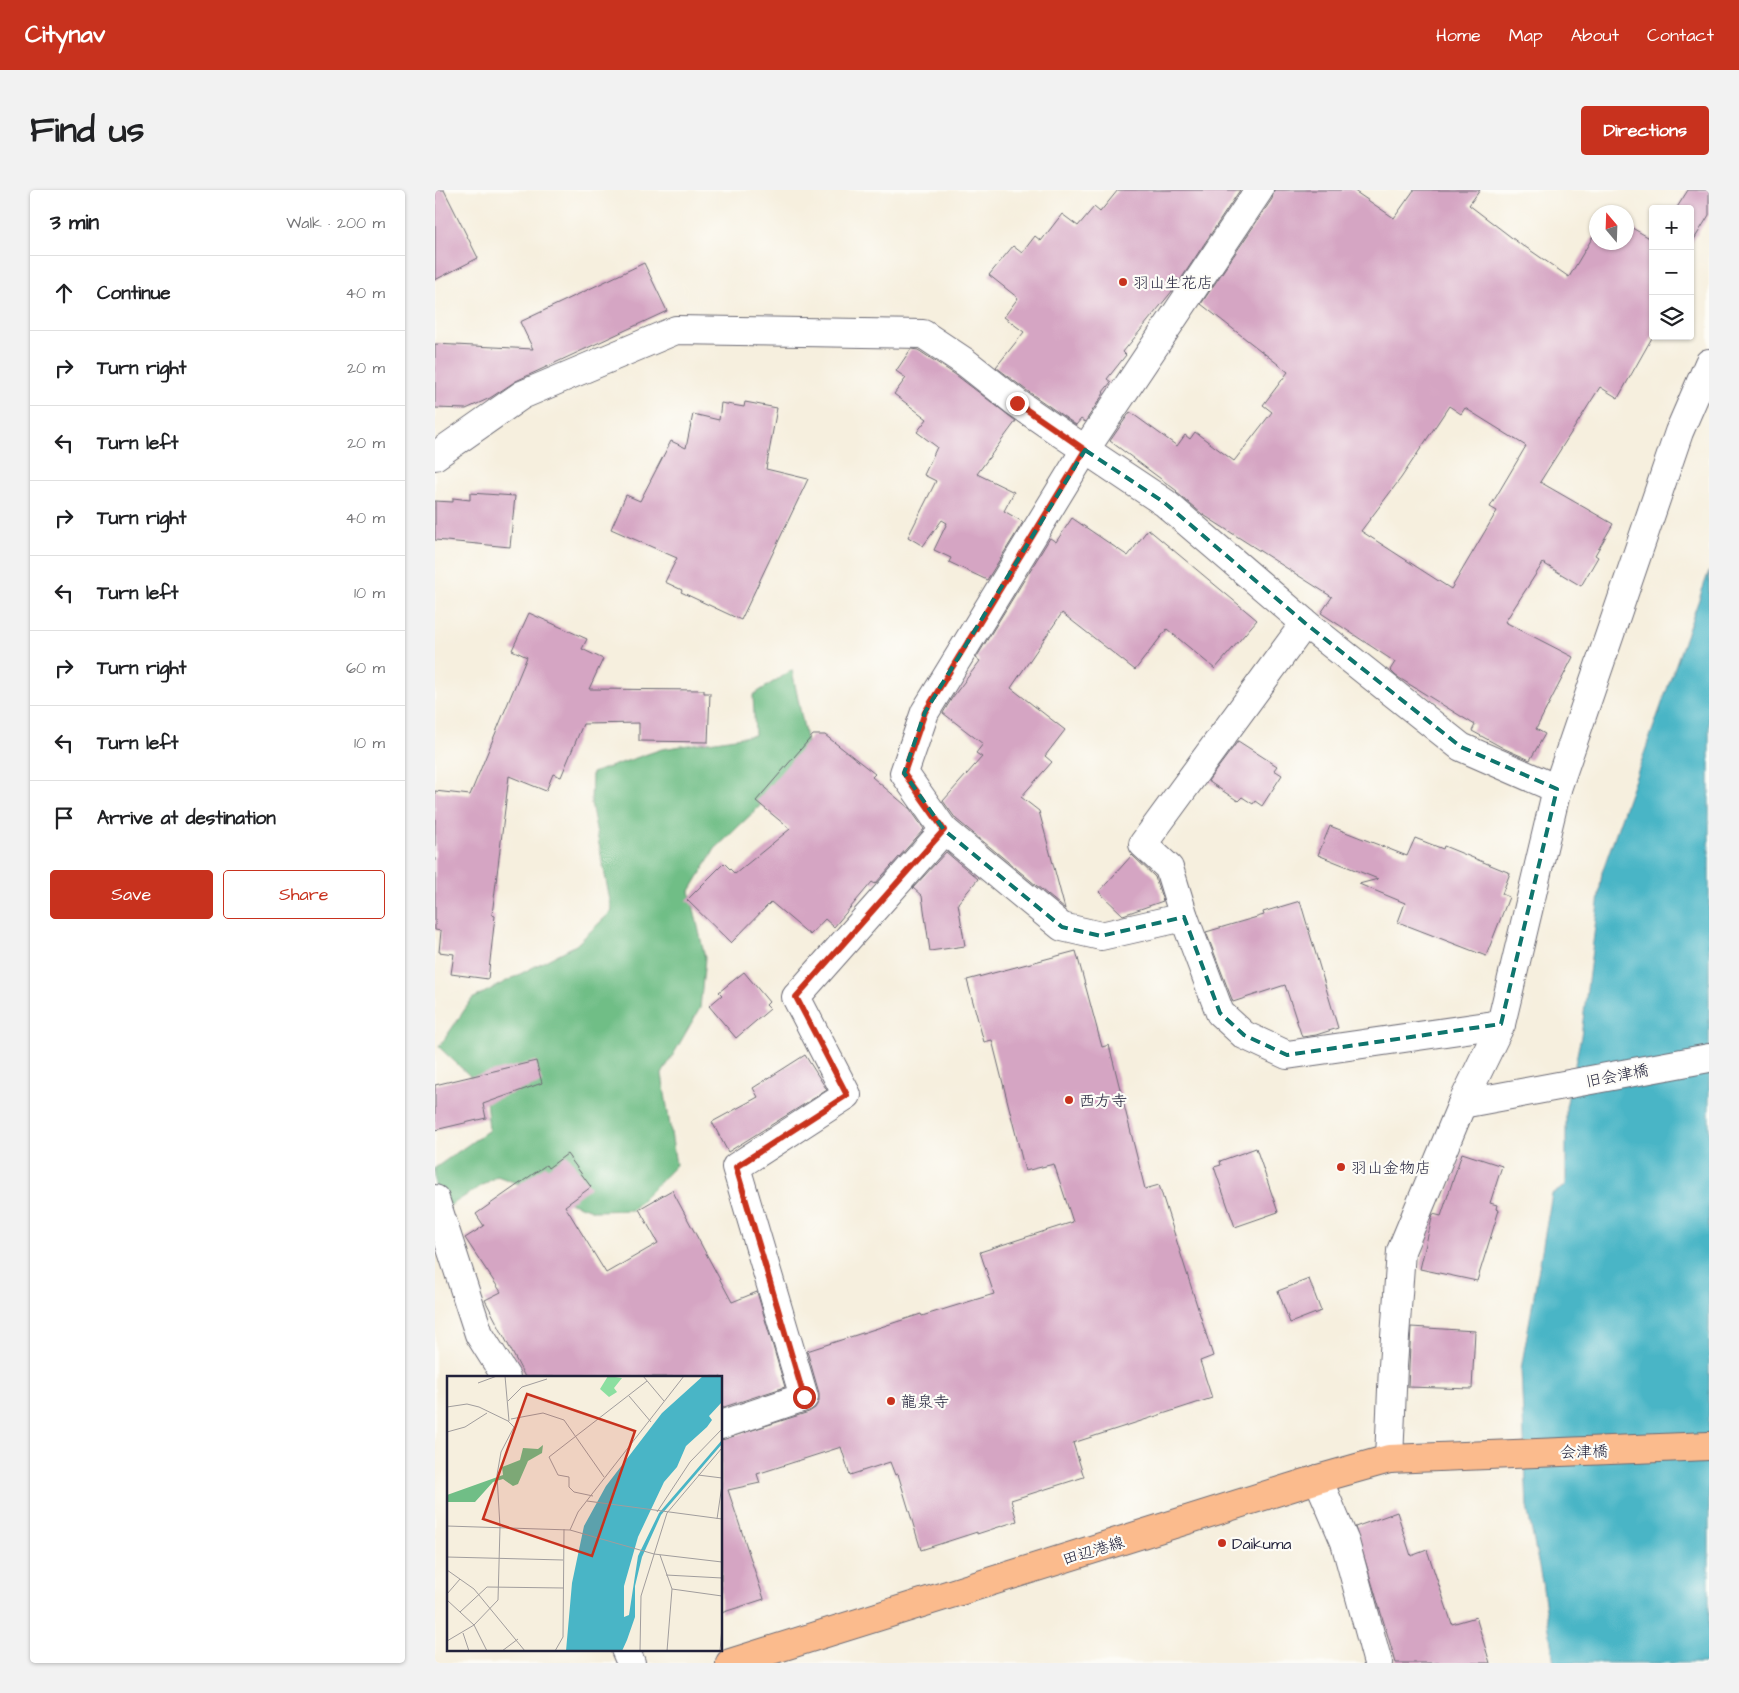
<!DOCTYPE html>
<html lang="en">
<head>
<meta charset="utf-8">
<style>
  body { margin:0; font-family:"Architects Daughter","Klee One",sans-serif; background:#f2f2f2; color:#202124 }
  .controls { position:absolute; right:15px; top:15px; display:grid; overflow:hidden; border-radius:5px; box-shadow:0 1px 4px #0004 }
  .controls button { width:45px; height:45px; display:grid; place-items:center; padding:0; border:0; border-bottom:1px solid #e0e0e0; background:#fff; color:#202124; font:25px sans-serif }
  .compass { position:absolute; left:1154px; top:15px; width:45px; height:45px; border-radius:50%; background:#fff; box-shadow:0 1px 4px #0004; rotate:341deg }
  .stop { position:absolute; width:15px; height:15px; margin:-11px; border:4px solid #c8321e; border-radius:50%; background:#fff }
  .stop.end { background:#c8321e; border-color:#fff; box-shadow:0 1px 5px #0008 }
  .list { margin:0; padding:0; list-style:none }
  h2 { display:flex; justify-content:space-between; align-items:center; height:65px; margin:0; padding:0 20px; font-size:21px }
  h2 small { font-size:16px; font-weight:400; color:#757577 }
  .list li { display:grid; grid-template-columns:32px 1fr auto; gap:15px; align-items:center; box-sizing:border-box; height:75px; padding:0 20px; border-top:1px solid #e0e0e0 }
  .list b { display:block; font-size:19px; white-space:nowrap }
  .list em { font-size:16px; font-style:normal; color:#757577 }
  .actions { display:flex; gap:10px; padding:15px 20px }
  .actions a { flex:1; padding:11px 0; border:1px solid #c8321e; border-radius:5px; text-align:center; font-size:18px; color:#c8321e }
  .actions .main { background:#c8321e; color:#fff }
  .icon { flex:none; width:28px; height:28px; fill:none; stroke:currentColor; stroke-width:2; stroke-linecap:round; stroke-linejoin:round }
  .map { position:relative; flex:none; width:1274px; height:1473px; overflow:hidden; border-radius:5px }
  header { display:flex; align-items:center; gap:30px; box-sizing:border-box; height:70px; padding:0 25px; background:#c8321e; color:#fff }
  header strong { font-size:24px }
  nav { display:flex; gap:28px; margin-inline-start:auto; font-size:18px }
  .intro { display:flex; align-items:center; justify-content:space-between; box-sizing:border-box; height:120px; padding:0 30px }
  h1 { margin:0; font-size:35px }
  .button { padding:12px 22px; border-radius:5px; background:#c8321e; color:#fff; font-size:18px; font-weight:700 }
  main { display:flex; gap:30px; padding:0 30px }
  aside { flex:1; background:#fff; border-radius:5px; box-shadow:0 1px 4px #0004 }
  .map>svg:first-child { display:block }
  .forest { fill:#70be86; stroke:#497060 }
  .water { fill:#49b5c6; stroke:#366c80 }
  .building { fill:#d5a5c3; fill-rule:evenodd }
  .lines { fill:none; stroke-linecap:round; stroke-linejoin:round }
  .minor-casing { stroke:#6c6a74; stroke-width:30 }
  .major-casing { stroke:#6c6a74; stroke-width:30 }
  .minor { stroke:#fff; stroke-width:28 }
  .major { stroke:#fbbb8d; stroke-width:28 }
  .route { stroke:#c8321e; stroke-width:6 }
  .marked { fill:none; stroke:#0f766e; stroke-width:4; stroke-dasharray:10 6; stroke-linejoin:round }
  .poi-dot { fill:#c8321e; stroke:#fdfcf7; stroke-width:2 }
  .labels { text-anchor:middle; stroke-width:4.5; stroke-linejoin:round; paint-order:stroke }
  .poi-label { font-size:16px; fill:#22223b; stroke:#fdfcf7; text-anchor:start }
  .street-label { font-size:16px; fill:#22223b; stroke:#fdfcf7 }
  .inset-road { fill:none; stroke:#a19d9d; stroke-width:1 }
  .view { fill:#c8321e; fill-opacity:0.15; stroke:#c8321e; stroke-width:2.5 }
  .inset-edge { fill:none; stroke:#22223b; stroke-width:2.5 }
</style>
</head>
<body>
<header>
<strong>Citynav</strong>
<nav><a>Home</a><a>Map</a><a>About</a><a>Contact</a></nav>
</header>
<div class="intro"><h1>Find us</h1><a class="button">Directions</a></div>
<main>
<aside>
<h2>3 min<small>Walk · 200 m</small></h2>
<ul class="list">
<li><svg class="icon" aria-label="ahead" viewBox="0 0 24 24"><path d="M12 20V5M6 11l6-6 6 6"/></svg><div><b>Continue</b></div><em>40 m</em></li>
<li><svg class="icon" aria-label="right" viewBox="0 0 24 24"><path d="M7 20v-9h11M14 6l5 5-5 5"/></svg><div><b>Turn right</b></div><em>20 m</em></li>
<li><svg class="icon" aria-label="left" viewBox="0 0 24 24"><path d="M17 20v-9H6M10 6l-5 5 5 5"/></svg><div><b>Turn left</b></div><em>20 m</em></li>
<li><svg class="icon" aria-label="right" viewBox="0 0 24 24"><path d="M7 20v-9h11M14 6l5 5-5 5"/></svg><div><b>Turn right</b></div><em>40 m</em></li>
<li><svg class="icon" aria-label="left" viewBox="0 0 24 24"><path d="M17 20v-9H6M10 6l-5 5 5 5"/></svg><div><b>Turn left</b></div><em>10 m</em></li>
<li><svg class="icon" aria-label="right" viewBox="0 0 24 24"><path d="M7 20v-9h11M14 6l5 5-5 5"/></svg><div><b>Turn right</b></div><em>60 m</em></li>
<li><svg class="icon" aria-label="left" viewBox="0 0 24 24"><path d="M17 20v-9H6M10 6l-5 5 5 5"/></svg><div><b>Turn left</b></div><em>10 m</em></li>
<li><svg class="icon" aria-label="arrive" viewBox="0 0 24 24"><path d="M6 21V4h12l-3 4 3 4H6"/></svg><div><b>Arrive at destination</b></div></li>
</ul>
<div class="actions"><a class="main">Save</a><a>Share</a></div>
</aside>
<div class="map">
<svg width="1274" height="1473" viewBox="0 0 1274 1473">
  <rect width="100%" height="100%" fill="#fdfcf7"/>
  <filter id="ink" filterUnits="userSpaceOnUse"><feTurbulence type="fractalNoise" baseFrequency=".02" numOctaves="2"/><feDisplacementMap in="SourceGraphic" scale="10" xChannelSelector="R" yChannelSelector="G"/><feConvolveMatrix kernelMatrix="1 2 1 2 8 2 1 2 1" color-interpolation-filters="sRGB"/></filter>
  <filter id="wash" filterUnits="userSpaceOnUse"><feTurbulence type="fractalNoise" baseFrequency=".0096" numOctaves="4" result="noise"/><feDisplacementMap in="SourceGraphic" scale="20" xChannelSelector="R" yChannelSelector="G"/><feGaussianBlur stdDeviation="1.12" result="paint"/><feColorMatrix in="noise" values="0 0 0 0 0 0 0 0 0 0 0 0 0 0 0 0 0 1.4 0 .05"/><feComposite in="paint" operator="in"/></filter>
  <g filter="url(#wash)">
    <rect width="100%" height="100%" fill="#f6efde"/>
    <path class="forest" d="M357,480l18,88 -95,91 -25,42 15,67 -5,50 -38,66 14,91 -44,45 -38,1 -97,-35 -62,39v-47l54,-38 -4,-40 -46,-43 33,-48 104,-54 36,-34 -21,-108 1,-30 70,-24 93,-14 -2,-40z"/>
    <path class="water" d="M1274,381v1092h-155l-12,-81 -15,-75 -6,-138 31,-175 14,-8v-79l15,-71 21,-164z"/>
    <g id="blocks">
      <g class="building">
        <path d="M0,0h9l34,68 -43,22z"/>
        <path d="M683,0h122l-63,95 -54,67 3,3 -19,24 4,3 -8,10 1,1 -19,29 -4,-3 -5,6 -50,-35 -30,-23 28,-35 -20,-15 14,-19 -29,-23 24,-29 9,7 13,-17 6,5 21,-27 16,12 16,-19 6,5z"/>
        <path d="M839,0h79l41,28 20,-28h66l-11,15 55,42v-1l45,31 28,-47v12h30v-17l26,15v96l-35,62 -18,-11 -60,95 73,42 -18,31 3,2 -17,29 -38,-23 -38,59 68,35 -37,72 9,5 -15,26 -25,-11 -33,-18 3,-6 -79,-49 -6,-6 5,-8 -74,-49 11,-16 -130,-83 -26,-22 1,-1 -67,-50 20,-29 47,34 8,-11 5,4 5,-7 39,29 38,-49 -9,-7 25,-33 -87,-68 71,-105zM1014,216l12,8 4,-6 61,38 -36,61 7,4 -46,78 -90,-58 40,-53z"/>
        <path d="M1253,0h21v25l-19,31v-37h-14z"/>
        <path d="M209,73l23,48 -151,70 -26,17 -24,11 -31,-1v-64l98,5 -13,-27z"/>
        <path d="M476,159l7,1 38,25 60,46 -39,53 37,18 -10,19 19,11 -36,58 -38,-18 2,-4 -17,-8 13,-27 -5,-3 -19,26 -15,-9 28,-56 -12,-6 13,-28 -20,-15 10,-13 -33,-25 12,-16 -10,-7z"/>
        <path d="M310,212l32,6 -11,61 42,10 -67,141 -60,-28 1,-2 -17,-8 12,-24 -66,-29 15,-34 14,6 31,-60 15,7 7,-34 26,6 2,-17 23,4z"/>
        <path d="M35,303l45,3 -5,51 -75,-7v-39l18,1v-4l17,2z"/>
        <path d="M637,328l56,38 20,-27 109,91 -42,49 -48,-40 -32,41 -73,-57 -51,75 54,42 -20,26 7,6 -31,35 18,14 26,98 -109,-90 -13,-18 39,-44 -6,-4 7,-9 -40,-31 9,-15 28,-37 -4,-3 74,-120 6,4z"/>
        <path d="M94,423l58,26 -5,10 21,10 -14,30 115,1v3h6l-2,49 -69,-1v-18l-56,1 -22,53 -8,-3 -7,17 -37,-15 -17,139 3,1 -7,63 -37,-5 3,-20 -15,-2 2,-21 -6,-1v-139l35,4 57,-138 -15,-7z"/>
        <path d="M378,545h12l50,39 -3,3 38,32 14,20 -49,55 -3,-2 -38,45 -9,-8 -15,16 -39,-33 -40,41 -44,-43 37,-37 11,11 55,-45 -34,-28z"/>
        <path d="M803,551l39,25 -3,4 8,5 -20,31 -7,-5 -2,3 -11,-7 -4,4 -30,-20z"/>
        <path d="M895,636l77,30 8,-18 28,11 1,-3 66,27 -8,21 7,3 -23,59 -88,-34 7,-19 -46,-19 19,-5 -60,-24z"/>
        <path d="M511,662l32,27 -20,24 7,43 -35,5 -8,-55 -9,-8z"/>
        <path d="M697,665l23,22 8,24 -40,14 -24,-23z"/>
        <path d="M865,711l38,127 -22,7 -14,2 -17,-52 -52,17 -27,-70 58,-17 -1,-3z"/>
        <path d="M641,761l26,96 7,-2 36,144 14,-4 54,171 -13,5 12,37 -139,45 11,34 -73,23 6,21 -40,13v-2l-56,18 -23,-76 -3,1 -5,-13 -40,13 -9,-28 -84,27 3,9 -32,7 36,109 -43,14v-173l88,-28 6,-4 4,-7v-8l-12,-42 114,-37 1,2 72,-22 -14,-42 93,-30 -19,-58 -29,7 -33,-131 -8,2 -17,-62z"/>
        <path d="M309,782l25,30 -3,3 4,4 -34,29 -27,-32 13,-11 -3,-3z"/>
        <path d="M370,865l22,35 -99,62 -16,-30 46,-25 -5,-9z"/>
        <path d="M101,871l6,22 -59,21 3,14 -51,12v-45z"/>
        <path d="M821,958l22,64 -43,15 -21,-60 7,-2 -1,-4z"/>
        <path d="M1027,963l40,13 -12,37 7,2 -1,4 3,1 -22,71 -57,-12 13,-55 8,2z"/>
        <path d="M132,964l24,33 -26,19 41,67 52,-30 -19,-34 33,-19 60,112 25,-10 28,95 -64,21v-31h-196l-40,-77 16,-8 -36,-54 19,-12 -8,-12 70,-49 2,3z"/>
        <path d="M874,1089l12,32 -31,12 -12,-32z"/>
        <path d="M976,1137l64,4 -3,58 -64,-2z"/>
        <path d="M962,1322l14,44 16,-6 25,74 24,-7 14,46h-94l-41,-136z"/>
      </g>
    </g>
  </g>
  <g filter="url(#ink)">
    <use href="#blocks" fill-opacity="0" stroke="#6c6a74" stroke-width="1"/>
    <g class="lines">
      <defs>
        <g id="minor">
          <path d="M0,266l87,-61 154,-65 247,4 42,28 52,41 42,29 106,71 140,120 156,124 96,42"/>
          <path d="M870,433l-162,221 26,24 15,49 36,96 24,22 43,20 214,-31"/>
          <path d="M749,727l-83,19 -39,-9 -118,-97 -40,-57 21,-61 160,-262 174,-260"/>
          <path d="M1027,914l247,-46"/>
          <path d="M0,1009l44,135 27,43"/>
          <path d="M286,1235l83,-28 -68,-230 111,-72 -51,-98 148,-167"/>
          <path d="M954,1269l4,-93 8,-115 61,-147 39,-80 56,-235 122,-357 30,-69"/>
          <path d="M883,1289l27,63 33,121"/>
          <path d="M190,1459l6,14"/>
        </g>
        <path id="major" d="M295,1473l588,-184 71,-20 320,-13"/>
      </defs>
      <use href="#minor" class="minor-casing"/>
      <use href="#major" class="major-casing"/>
      <use href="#minor" class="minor"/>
      <use href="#major" class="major"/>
    </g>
  </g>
  <g class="lines" filter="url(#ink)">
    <path class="route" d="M369,1207l-68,-230 111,-72 -51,-98 148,-167 -40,-57 21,-61 160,-262 -68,-47"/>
  </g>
  <path class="marked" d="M650,260l80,53 140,120 156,124 96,42 -56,235 -214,31 -43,-20 -24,-22 -36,-96 -83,19 -39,-9 -118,-97 -40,-57 21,-61z"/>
  <g class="poi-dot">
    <circle cx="688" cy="92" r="5"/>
    <circle cx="634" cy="910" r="5"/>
    <circle cx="906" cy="977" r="5"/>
    <circle cx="456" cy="1211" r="5"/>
    <circle cx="787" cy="1353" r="5"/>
  </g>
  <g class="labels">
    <g class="poi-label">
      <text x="698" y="98">羽山生花店</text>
      <text x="644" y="916">西方寺</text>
      <text x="916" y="983">羽山金物店</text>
      <text x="466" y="1217">龍泉寺</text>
      <text x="797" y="1359">Daikuma</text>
    </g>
    <g class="street-label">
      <text transform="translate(1182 885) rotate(-11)" y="6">旧会津橋</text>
      <text transform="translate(1149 1261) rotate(-2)" y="6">会津橋</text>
      <text transform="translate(658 1360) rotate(-17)" y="6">田辺港線</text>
    </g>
  </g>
  <g transform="translate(12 1186)">
    <rect width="275" height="275" fill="#f6efde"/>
    <path d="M161,0l14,2 -8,10 3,4 -8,5 -9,-8z" fill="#8bdfa0"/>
    <path d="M96,69l-1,8 -14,8 -10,23 -5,2 -10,-7 -10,3 -18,20h-28v-7l56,-20 -1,-8 18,-7 3,-12 15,1z" fill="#70be86"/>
    <path d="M256,0h19v26l-13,14 3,4 -5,7 -21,19 -9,21 -13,15 -26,55 -14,49v31l5,-2 9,-59 21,-43 63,-73v4l-61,71 -19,42 -7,29v31l-8,23 -5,11h-56l6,-68 12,-57 22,-40 56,-73z" fill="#49b5c6"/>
    <path class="inset-road" d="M58,0l4,45M196,0l21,25M31,7l19,-7M182,20l22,26M61,25l14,-14 25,-8M0,31l20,-3 12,3 29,14 6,6 -13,25 -4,23 3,52 -2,73 -24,25 -27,16M64,43l32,-6 21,7 40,57M0,56l18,-5 22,-14M251,99l24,3M146,120l-19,-4 -5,-5v-10l-11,-2 -9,-18 98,-76M140,125l135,18M210,136l33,-50 32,-33M270,143l5,-34M0,150l123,4 84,24 68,8M123,154l8,-18 106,-136M213,179l12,34 -5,62M0,181l116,3M0,194l27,19 51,62M219,199l56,3M225,213l50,7M0,218l13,-15M0,224l27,25 13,26M13,236l27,-25 77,1M16,257l6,18M55,275l16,-12M108,275l8,-14 1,-108M193,275l1,-55 26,-83 55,-65M273,275l2,-24"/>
    <path class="view" d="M80,18l108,37 -43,125 -109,-37z"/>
    <rect width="275" height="275" class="inset-edge"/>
  </g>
</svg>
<div class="controls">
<button>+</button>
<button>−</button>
<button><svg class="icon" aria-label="layers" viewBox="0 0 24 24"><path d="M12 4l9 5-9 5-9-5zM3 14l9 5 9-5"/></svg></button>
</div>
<svg class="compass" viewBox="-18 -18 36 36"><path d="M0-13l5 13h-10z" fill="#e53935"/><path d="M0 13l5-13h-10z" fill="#757577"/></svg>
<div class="stop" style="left:369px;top:1207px"></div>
<div class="stop end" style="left:582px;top:213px"></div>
</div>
</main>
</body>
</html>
